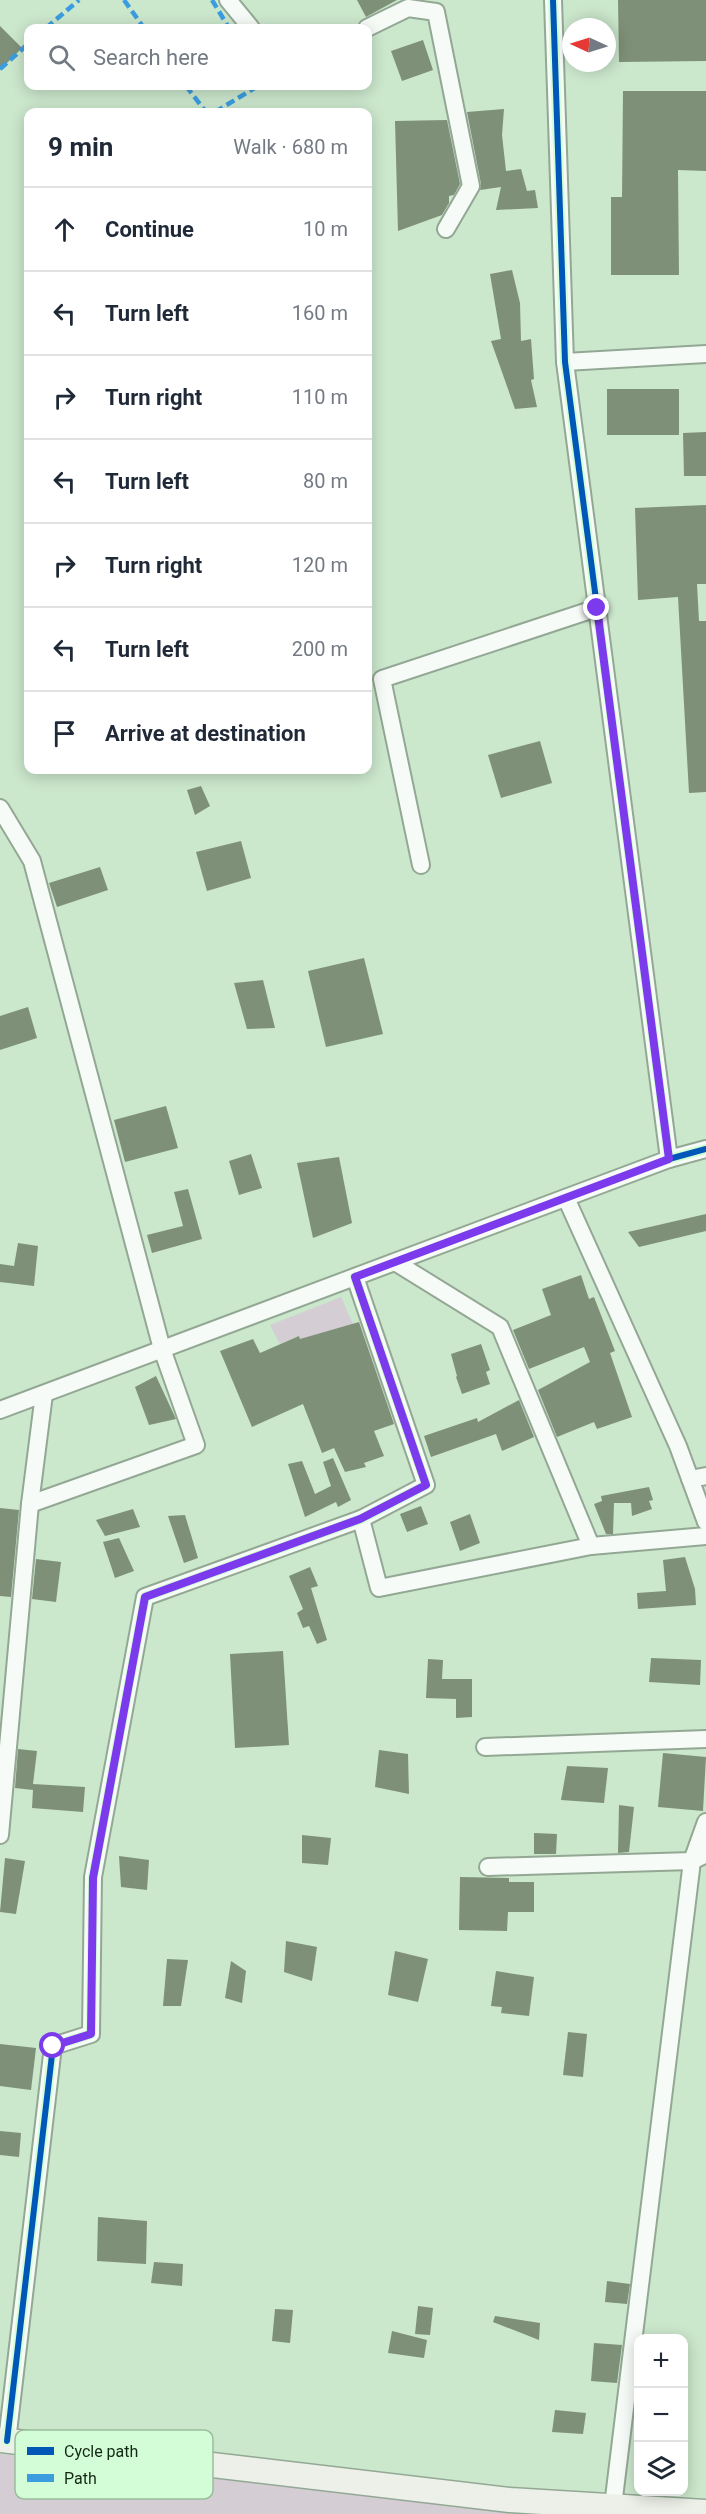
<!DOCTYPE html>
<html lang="en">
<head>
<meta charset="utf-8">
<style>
  body { margin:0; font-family:Roboto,sans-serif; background:#f2f2f3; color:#1f2937 }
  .controls { position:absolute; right:18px; bottom:18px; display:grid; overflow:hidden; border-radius:12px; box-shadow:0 3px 15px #0003 }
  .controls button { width:54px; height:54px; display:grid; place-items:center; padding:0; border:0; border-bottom:2px solid #e0e1e3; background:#fff; color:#1f2937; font:30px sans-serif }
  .compass { position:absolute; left:562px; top:18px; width:54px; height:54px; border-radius:50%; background:#fff; box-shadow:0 3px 15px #0003; rotate:274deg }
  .stop { position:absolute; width:18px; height:18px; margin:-14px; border:4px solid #7c3aed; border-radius:50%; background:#fff }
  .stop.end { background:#7c3aed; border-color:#fff; box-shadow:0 2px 6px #0008 }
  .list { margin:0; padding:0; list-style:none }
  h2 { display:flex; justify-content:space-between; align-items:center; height:78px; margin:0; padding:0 24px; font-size:26px }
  h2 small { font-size:20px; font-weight:400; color:#747a83 }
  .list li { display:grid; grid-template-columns:39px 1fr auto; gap:18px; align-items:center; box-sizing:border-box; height:84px; padding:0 24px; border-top:2px solid #e0e1e3 }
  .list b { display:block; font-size:22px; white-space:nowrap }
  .list em { font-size:20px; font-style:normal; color:#747a83 }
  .icon { flex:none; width:33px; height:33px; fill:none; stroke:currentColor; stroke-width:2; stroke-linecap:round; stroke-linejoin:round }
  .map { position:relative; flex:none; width:706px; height:2514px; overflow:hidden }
  .search { position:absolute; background:#fff; box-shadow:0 3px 15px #0003; left:24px; top:24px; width:348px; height:66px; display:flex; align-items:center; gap:15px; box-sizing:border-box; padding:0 21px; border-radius:12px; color:#747a83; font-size:22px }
  .panel { position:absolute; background:#fff; box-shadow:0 3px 15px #0003; left:24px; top:108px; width:348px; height:666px; border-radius:12px }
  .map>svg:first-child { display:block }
  .green { fill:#d4cdd4 }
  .building { fill:#7f9078 }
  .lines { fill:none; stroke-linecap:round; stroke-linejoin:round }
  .minor-casing { stroke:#93a894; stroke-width:20 }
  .secondary-casing { stroke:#93a894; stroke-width:27 }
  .minor { stroke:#f7fbf7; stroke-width:16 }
  .secondary { stroke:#edf0e8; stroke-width:24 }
  .quiet { stroke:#3b9cdf; stroke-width:4.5; stroke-dasharray:9 4.5; stroke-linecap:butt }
  .cycleway-casing { stroke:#d3fdd6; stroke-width:10 }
  .cycleway { stroke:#0057b8; stroke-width:6 }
  .route { stroke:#7c3aed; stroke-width:8 }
  .key { fill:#d3fdd6; stroke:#9abd9c; stroke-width:1.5 }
  .key-label { font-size:16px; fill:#142816 }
</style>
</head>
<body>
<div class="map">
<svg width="706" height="2514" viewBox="0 0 706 2514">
  <rect width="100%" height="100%" fill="#cbe7cc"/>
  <g class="green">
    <path d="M341,1297l12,27 -17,102 -37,-90 -19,8 -10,-19z"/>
    <path d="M0,2454l547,60h-547z"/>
  </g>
  <g class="building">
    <path d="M357,0h40l-31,17z"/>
    <path d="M618,0h88v61l-87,1z"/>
    <path d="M0,26l22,22 -22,22z"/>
    <path d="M423,40l10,30 -31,11 -11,-30z"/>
    <path d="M623,91h83v80l-28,-1 1,105h-68v-78h11z"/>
    <path d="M504,109l-2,26 4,36 15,-2 6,22 8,-1 3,18 -42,2 5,-23 -21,3 1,-6 -14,-72z"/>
    <path d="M447,120l13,64 -6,11 -5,1v7l-7,12 -44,16 -3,-110z"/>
    <path d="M512,270l8,33 1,38 10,-2 3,40 -3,1 6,27 -22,2 -24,-68 10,-2 -11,-65z"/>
    <rect x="607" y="389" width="72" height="46"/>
    <path d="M706,432v44h-22l-1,-43z"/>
    <path d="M706,505v79h-9l2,37h7v171l-17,1 -11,-196 -40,3 -3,-92z"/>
    <path d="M540,741l12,42 -51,15 -13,-43z"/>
    <path d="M201,786l9,20 -15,9 -8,-25z"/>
    <path d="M241,841l10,37 -44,13 -11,-39z"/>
    <path d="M100,867l8,23 -51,17 -8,-24z"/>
    <path d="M364,958l19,76 -57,13 -18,-76z"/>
    <path d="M263,980l12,48 -28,1 -13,-46z"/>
    <path d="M28,1007l9,31 -37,12v-34z"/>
    <path d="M166,1106l12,42 -53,14 -11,-42z"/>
    <path d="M251,1154l11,34 -23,7 -10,-34z"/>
    <path d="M339,1157l13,66 -39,15 -16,-75z"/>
    <path d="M188,1189l14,50 -50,14 -5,-18 36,-9 -9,-34z"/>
    <path d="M706,1214v17l-67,16 -11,-15z"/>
    <path d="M18,1243l20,3 -4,40 -34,-4v-18l14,2z"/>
    <path d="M581,1275l8,24 5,-2 21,54 -5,2 22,64 -35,12 -3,-7 -37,15 -19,-47 52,-28 -6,-15 -55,22 -16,-39 38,-15 -9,-26z"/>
    <path d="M359,1322l35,102 -20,7 10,25 -20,7 2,4 -21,5 -11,-24 -12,5 -19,-49 -51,23 -32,-76 33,-12 7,14 39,-17 1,3z"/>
    <path d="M481,1344l9,26 -4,2 4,12 -28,10 -6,-17 1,-1 -6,-22z"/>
    <path d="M156,1376l20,43 -27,6 -14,-38z"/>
    <path d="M519,1400l15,37 -32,14 -6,-17 -65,23 -7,-21 53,-18 1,4z"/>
    <path d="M333,1458l18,42 -13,7 -2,-5 -31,15 -17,-53 14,-3 13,33 16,-8 -8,-24z"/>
    <path d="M649,1487l4,13 -4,1 3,8 -20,7 -1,-13h-17l-1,31h-7l-12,-30 8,-3 -1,-5z"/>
    <path d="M421,1506l7,18 -21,8 -7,-18z"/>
    <path d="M0,1508l19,2 -8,87 -11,-1z"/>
    <path d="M133,1509l7,18 -35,9 -9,-16z"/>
    <path d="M470,1514l10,29 -20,8 -10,-29z"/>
    <path d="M185,1515l13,43 -14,5 -16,-47z"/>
    <path d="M119,1538l15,33 -19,7 -12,-36z"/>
    <path d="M685,1557l10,32 1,16 -58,4 -1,-16 29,-2 -3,-31z"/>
    <path d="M36,1559l25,3 -5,40 -24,-3z"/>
    <path d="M310,1567l8,19 -7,2 16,52 -10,4 -8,-18 -6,2 -6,-15 6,-4 -14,-33z"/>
    <path d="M283,1651l6,94 -54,3 -5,-94z"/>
    <path d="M651,1658l50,2 -1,25 -51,-3z"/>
    <path d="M428,1659l15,1 -1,19h30v38l-16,1v-19l-30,-1z"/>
    <path d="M18,1749l19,2 -4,33 52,3 -2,25 -51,-4 1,-18 -18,-2z"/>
    <path d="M379,1750l29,4 1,40 -34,-7z"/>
    <path d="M663,1753l43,4 -3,54 -45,-4z"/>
    <path d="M567,1766l41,2 -4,35 -43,-3z"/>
    <path d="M619,1805l15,2 -5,45 -11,1z"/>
    <path d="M534,1833l23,1 -1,20h-22z"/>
    <path d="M302,1835l29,3 -3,27 -26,-2z"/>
    <path d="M119,1856l30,4 -2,30 -26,-3z"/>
    <path d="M5,1858l20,3 -9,53 -16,-2z"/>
    <path d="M460,1877l49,1v4h25v30h-26l-1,19 -48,-1z"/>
    <path d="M286,1941l31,6 -5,34 -28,-9z"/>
    <path d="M395,1951l33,8 -10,43 -30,-7z"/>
    <path d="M167,1959l21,1 -7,46h-18z"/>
    <path d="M231,1961l15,10 -4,32 -17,-5z"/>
    <path d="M496,1971l38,6 -5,39 -28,-3 1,-6 -11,-1z"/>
    <path d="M568,2032l19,2 -4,43 -20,-2z"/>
    <path d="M0,2044l36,4 -5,42 -31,-4z"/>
    <path d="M0,2131l21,2 -2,24 -19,-2z"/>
    <path d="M98,2217l49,4 -1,43 -49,-3z"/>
    <path d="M154,2262l29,2 -1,22 -31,-3z"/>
    <path d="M607,2281l23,3 -3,20 -22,-2z"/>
    <path d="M418,2306l15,2 -3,27 -15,-1z"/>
    <path d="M275,2309l18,1 -3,33 -18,-2z"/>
    <path d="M495,2316l45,7 -1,17 -46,-18z"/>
    <path d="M392,2331l35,9 -3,18 -36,-5z"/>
    <path d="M594,2343l28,2 -5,38 -26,-2z"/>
    <path d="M555,2410l31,3 -3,21 -31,-2z"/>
  </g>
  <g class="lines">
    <defs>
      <g id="minor">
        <path d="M228,0l23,28"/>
        <path d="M553,0l12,362 104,797 37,-10"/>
        <path d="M367,28l41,-20 28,4 35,174 -25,43"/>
        <path d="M565,362l141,-8"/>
        <path d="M0,808l32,53 130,488 34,96 -166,59"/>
        <path d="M421,865l-39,-186 215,-71"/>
        <path d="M566,1198l112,248 28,76"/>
        <path d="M395,1262l105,65 91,219 115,-10"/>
        <path d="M0,1410l669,-251"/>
        <path d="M690,1479l16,-3"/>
        <path d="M361,1519l18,69 212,-42"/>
        <path d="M485,1747l221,-8"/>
        <path d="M0,1835l30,-331 14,-110"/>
        <path d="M488,1867l204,-6 14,-39"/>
        <path d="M7,2441l46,-395 38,-12 2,-157 52,-280 216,-78 65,-34 -71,-208"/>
        <path d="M613,2506l79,-645 14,-7"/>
      </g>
      <path id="secondary" d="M0,2440l510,60 196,12"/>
    </defs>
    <use href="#minor" class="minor-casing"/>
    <use href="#secondary" class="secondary-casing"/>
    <use href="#minor" class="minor"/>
    <use href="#secondary" class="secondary"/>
    <g class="quiet">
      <path d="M124,0l20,28"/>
      <path d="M212,0l17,28"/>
      <path d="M46,28l33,-28"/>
      <path d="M0,69l28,-25"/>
      <path d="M186,86l20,26"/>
      <path d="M215,112l43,-26"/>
    </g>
    <defs>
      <g id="cycleway">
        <path d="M553,0l12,362 104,797 37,-10"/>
        <path d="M7,2441l46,-395 38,-12 2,-157 52,-280 216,-78 65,-34 -71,-208"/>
      </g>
    </defs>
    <use href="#cycleway" class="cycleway-casing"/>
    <use href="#cycleway" class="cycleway"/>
  </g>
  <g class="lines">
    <path class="route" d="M53,2046l38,-12 2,-156 52,-281 215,-78 66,-34 -71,-208 314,-118 -72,-551"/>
  </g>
  <rect x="15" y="2430" width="198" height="69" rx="9" class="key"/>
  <rect x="27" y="2447" width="27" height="8" fill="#0057b8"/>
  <rect x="27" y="2474" width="27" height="8" fill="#3b9cdf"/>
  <g class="key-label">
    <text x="64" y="2457">Cycle path</text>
    <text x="64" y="2484">Path</text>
  </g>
</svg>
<div class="controls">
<button>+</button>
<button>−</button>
<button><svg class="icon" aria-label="layers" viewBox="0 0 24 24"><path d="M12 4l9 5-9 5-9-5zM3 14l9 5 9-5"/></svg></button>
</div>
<svg class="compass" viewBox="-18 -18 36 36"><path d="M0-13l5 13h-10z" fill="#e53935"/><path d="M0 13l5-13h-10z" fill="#747a83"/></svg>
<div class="stop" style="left:53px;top:2046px"></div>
<div class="stop end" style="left:597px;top:608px"></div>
<div class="search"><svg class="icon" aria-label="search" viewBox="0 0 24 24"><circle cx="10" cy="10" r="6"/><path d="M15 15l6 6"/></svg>Search here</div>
<section class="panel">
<h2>9 min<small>Walk · 680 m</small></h2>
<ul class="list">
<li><svg class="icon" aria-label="ahead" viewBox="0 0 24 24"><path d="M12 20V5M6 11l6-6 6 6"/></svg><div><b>Continue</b></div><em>10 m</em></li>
<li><svg class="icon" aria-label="left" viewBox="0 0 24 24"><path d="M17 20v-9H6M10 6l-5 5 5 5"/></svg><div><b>Turn left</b></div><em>160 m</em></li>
<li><svg class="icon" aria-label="right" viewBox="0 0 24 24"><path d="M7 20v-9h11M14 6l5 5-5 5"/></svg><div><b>Turn right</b></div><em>110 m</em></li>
<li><svg class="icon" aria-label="left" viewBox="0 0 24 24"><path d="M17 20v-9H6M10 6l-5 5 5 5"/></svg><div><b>Turn left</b></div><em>80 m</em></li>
<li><svg class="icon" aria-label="right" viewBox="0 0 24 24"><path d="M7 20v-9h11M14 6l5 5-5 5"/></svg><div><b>Turn right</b></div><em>120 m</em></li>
<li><svg class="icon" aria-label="left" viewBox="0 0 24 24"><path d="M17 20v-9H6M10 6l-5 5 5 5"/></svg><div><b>Turn left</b></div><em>200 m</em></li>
<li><svg class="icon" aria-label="arrive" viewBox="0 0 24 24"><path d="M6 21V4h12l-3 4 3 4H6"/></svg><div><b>Arrive at destination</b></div></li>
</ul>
</section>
</div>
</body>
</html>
